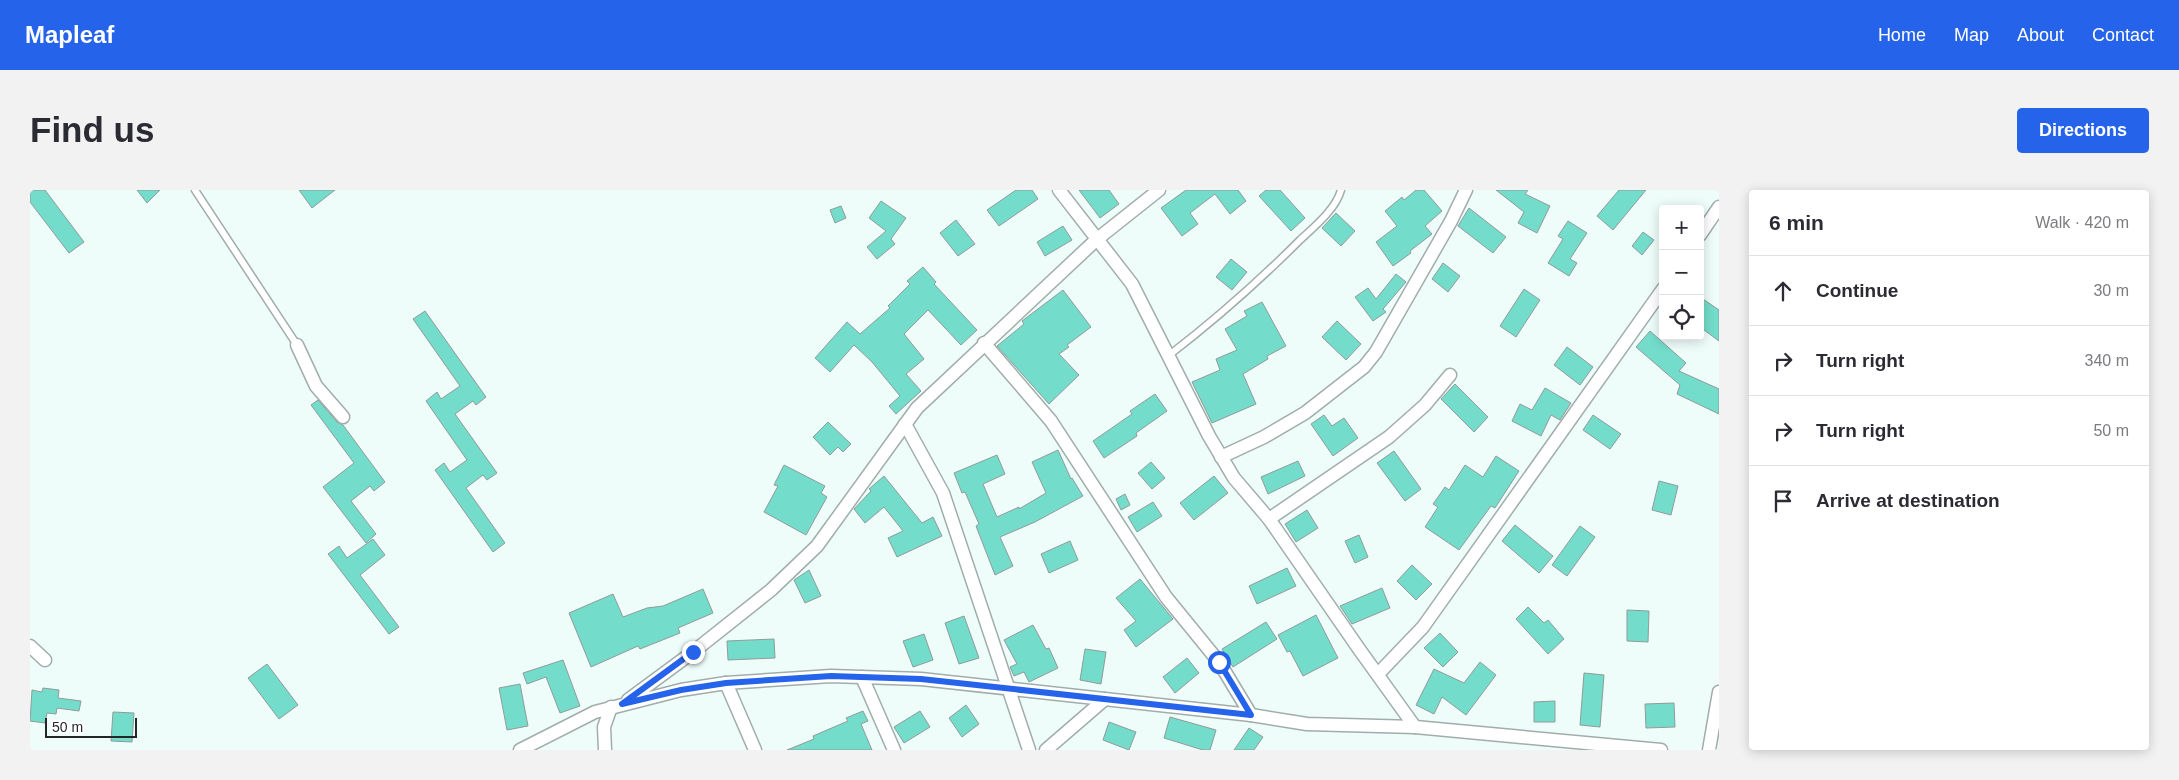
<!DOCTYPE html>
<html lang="en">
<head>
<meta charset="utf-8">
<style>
  body { margin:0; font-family:Helvetica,sans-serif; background:#f2f2f3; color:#2b2b33 }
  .controls { position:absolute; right:15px; top:15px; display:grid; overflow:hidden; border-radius:5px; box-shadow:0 2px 12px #0003 }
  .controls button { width:45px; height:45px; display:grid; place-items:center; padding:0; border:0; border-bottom:1px solid #e1e1e2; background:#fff; color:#2b2b33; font:25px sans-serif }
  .scale { position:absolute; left:15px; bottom:12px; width:92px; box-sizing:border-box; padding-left:5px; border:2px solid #222726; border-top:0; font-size:14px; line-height:18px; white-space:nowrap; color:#222726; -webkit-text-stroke:4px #fff; paint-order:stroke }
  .stop { position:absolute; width:15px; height:15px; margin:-11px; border:4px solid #2563eb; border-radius:50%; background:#fff }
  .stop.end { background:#2563eb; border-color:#fff; box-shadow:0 1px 5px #0008 }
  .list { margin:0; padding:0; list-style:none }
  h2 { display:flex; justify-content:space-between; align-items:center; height:65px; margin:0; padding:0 20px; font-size:21px }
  h2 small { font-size:16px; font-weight:400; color:#7c7c81 }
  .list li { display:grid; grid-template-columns:32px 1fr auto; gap:15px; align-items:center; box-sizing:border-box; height:70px; padding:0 20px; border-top:1px solid #e1e1e2 }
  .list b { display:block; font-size:19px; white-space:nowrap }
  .list em { font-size:16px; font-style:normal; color:#7c7c81 }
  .icon { flex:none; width:28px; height:28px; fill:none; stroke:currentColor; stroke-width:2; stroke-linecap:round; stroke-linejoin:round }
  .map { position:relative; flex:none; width:1689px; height:560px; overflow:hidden; border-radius:5px }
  header { display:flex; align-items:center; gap:30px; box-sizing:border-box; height:70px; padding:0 25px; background:#2563eb; color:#fff }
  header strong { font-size:24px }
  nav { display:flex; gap:28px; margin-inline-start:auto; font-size:18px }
  .intro { display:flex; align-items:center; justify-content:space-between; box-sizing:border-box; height:120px; padding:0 30px }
  h1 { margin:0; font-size:35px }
  .button { padding:12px 22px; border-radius:5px; background:#2563eb; color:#fff; font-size:18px; font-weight:700 }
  main { display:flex; gap:30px; padding:0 30px }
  aside { flex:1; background:#fff; border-radius:5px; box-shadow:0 2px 12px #0003 }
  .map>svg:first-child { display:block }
  .building { fill:#73dcca; stroke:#8f9c99 }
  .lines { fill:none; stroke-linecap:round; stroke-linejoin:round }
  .lane-casing { stroke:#a1adab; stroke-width:9 }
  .street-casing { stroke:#a1adab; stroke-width:15 }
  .lane { stroke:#fff; stroke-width:6 }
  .street { stroke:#fff; stroke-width:12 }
  .route { stroke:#2563eb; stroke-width:6 }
</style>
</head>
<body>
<header>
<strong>Mapleaf</strong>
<nav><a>Home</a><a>Map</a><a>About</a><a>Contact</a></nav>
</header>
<div class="intro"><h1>Find us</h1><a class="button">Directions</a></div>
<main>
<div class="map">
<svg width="1689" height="560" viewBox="0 0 1689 560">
  <rect width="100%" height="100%" fill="#effdfa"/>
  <g class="building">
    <path d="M0,0h15l39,52 -15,11 -39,-51z"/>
    <path d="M107,0h23l-13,13z"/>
    <path d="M269,0h36l-23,18z"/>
    <path d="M986,0h16l6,9 -39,27 -12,-16z"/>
    <path d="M1049,0h30l10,14 -19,14z"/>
    <path d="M1156,0h52l8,11 -16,13 -15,-20 -25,19 8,11 -16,12 -21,-28z"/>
    <path d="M1236,0h14l25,28 -14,13 -32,-35z"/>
    <path d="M1386,0h8l18,21 -17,15 7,8 -22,17 1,2 -18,13 -17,-24 21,-16 -12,-15 17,-14 2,3z"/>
    <path d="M1466,0h32l-3,4 25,12 -13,27 -19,-10 6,-11z"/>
    <path d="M1589,0h27l-33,40 -16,-14z"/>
    <path d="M851,11l25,17 -15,21 4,5 -18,15 -10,-12 19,-16 -17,-13z"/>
    <path d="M811,16l5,12 -11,5 -5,-13z"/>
    <path d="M1439,18l37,29 -13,16 -35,-27z"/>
    <path d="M1306,23l19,18 -14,15 -19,-18z"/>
    <path d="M926,30l19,24 -17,12 -18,-23z"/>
    <path d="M1538,31l19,12 -17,26 7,4 -8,13 -21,-13 15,-24 -5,-3z"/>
    <path d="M1033,36l9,14 -27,16 -8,-14z"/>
    <path d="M1613,42l11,8 -12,15 -10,-9z"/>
    <path d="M1201,69l16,13 -15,18 -16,-13z"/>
    <path d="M1413,73l17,13 -12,16 -16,-13z"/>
    <path d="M893,77l13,15 -2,2 43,46 -16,15 -33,-35 -24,24 20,25 -18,15 15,17 -25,23 -7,-8 11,-10 -28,-34 -18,-17 -24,27 -15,-14 32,-36 13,12 30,-26 -2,-2 22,-22 -3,-3z"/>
    <path d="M1366,84l10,8 -23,27 3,3 -13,9 -18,-24 13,-9 8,11z"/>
    <path d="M1494,99l16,11 -24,37 -16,-11z"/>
    <path d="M1033,100l28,37 -24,18 2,2 -10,7 20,21 -30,29 -52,-58 27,-22 -2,-3z"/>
    <path d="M1670,107l19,13v31l-19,-14z"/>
    <path d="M1232,112l24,44 -19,10 1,3 -25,15 13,30 -44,19 -20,-41 28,-12 -4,-11 21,-9 -12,-21 22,-13 -3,-5z"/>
    <path d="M395,121l61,86 -10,8 -3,-4 -18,13 42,59 -10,7 -4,-5 -17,13 39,55 -12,9 -58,-82 9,-7 6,9 17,-12 -41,-59 11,-9 4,7 19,-13 -47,-67z"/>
    <path d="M1307,131l24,23 -15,16 -24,-23z"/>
    <path d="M1620,141l36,32 -7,8 40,18v25l-42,-20 3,-9 -44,-38z"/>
    <path d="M1537,157l26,20 -13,18 -26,-20z"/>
    <path d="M1425,194l33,33 -14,15 -33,-33z"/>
    <path d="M1515,198l26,15 -11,17 -9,-5 -10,21 -29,-15 8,-17 12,6z"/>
    <path d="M1125,204l12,17 -31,22 1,3 -33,22 -11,-17 39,-27 -2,-3z"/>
    <path d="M288,210l19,22 6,3 42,57 -11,9 -4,-5 -19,15 25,33 -10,9 -43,-56 31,-24 -43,-58z"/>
    <path d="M1294,225l8,11 12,-8 14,20 -25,18 -22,-32z"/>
    <path d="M1563,225l28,19 -11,15 -27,-19z"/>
    <path d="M798,232l23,22 -8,8 -5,-5 -8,8 -17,-18z"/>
    <path d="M1028,260l13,29 1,-1 11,18 -48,26 -35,15 13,29 -18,9 -19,-49 3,-2 -14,-32 -3,1 -8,-20 43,-18 8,19 -22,10 14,33 22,-10v2l27,-16 -14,-31z"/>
    <path d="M1364,261l27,38 -16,12 -28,-38z"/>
    <path d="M1466,266l23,15 -24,37 -4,-2 -32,44 -34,-23 13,-20 -5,-3 12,-17 4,3 16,-25 18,12z"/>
    <path d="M1268,271l7,15 -37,18 -7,-17z"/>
    <path d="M1121,272l14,16 -13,11 -14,-16z"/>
    <path d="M754,275l41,21 -4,7 6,4 -21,38 -42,-23 14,-26 -4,-1z"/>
    <path d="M854,286l38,47 11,-6 9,19 -45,21 -9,-19 15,-7 -19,-24 -19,16 -11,-14 17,-18 -2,-2z"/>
    <path d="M1184,286l14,17 -34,27 -14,-17z"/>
    <path d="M1629,291l19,5 -7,29 -19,-5z"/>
    <path d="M1095,304l5,11 -9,5 -5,-11z"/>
    <path d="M1123,312l9,14 -25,16 -9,-15z"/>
    <path d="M1277,320l11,18 -22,14 -11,-18z"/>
    <path d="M1485,335l38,31 -14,17 -37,-32z"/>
    <path d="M1550,336l15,11 -28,39 -15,-11z"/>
    <path d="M1329,345l9,22 -13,6 -10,-22z"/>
    <path d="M343,349l12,16 -25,20 39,52 -10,7 -61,-80 11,-8 8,12z"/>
    <path d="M1040,351l8,19 -29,13 -8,-19z"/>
    <path d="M1382,375l20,19 -16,16 -19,-19z"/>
    <path d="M1257,378l9,18 -39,18 -8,-18z"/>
    <path d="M779,380l12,26 -16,7 -11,-23z"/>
    <path d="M1110,389l33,40 -37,28 -12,-17 12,-9 -20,-23z"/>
    <path d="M1352,398l8,20 -38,16 -12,-18z"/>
    <path d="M673,399l10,24 -35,15 2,5 -40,16 -2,-3 -47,21 -22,-54 44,-19 10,23 24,-9 16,-2z"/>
    <path d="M1498,417l16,16 4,-3 16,19 -16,15 -32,-35z"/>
    <path d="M1597,420l22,1 -1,31 -21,-1z"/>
    <path d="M1286,425l22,43 -35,18 -13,-25 -3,1 -9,-17z"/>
    <path d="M934,426l15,42 -20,6 -14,-41z"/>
    <path d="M1236,432l11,17 -44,28 -11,-18z"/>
    <path d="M1003,435l13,24 3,-1 9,20 -29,14 -5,-10 -10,4 -4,-9 7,-3 -13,-24z"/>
    <path d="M1410,443l18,19 -15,15 -19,-19z"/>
    <path d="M894,444l9,26 -20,7 -10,-26z"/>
    <path d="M744,449l1,19 -47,2 -1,-19z"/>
    <path d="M1055,459l21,3 -5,32 -21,-4z"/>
    <path d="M1157,468l12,15 -24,20 -12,-16z"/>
    <path d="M533,470l17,46 -20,7 -14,-36 -19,7 -4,-11z"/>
    <path d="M1450,472l16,13 -30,40 -24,-18 -8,17 -18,-9 18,-36 30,14z"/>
    <path d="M237,474l31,41 -19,14 -31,-41z"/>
    <path d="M1554,483l20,2 -4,52 -20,-2z"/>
    <path d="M490,494l8,42 -21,4 -8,-42z"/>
    <path d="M13,498l16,2 -1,8 23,3 -2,10 -22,-3 -1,6 -9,-1 -2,10 -15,-2 2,-31 10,2z"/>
    <path d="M1525,511v21h-21v-20z"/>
    <path d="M1644,513l1,24 -29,1 -1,-24z"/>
    <path d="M936,515l13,19 -17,13 -13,-19z"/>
    <path d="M833,521l5,10 -7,3 11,26h-85l27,-11 -1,-3 35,-15 -2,-3z"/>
    <path d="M890,521l10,16 -26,16 -10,-16z"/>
    <path d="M83,522l21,1 -2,29 -21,-1z"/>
    <path d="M1140,527l46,13 -6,20h-7l-39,-12z"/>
    <path d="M1079,532l27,10 -7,18 -26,-10z"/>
    <path d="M1219,538l14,9 -9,13h-20z"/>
  </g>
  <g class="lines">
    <defs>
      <g id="lane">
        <path d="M165,0l102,155"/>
        <path d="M1138,166c47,-36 90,-74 132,-116 14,-13 36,-31 41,-50"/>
      </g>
      <g id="street">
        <path d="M1029,0l73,94 77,152 25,42 35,41 90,130 56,78"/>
        <path d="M1670,45l19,-28"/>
        <path d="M954,153l67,78 115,176 53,65 32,53"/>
        <path d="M267,155l19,41 27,31"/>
        <path d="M875,234l38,69 86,257"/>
        <path d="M1191,267l43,-20 41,-24 59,-46 12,-15 75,-131 15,-31"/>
        <path d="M1239,329l120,-82 36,-32 25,-30"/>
        <path d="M0,456l15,14"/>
        <path d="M1348,484l45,-47 240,-338"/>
        <path d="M832,487l32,73"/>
        <path d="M696,493l29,67"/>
        <path d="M598,510l65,-48 78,-62 46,-44 100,-138 179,-168 63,-50"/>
        <path d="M490,560l75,-38 86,-22 45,-7 105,-7 90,3 330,36 56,9 108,3 246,23"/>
        <path d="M575,560l-1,-23 7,-20"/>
        <path d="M1016,560l59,-51"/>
        <path d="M1679,560l10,-58"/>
      </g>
    </defs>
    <use href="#lane" class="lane-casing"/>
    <use href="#street" class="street-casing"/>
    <use href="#lane" class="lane"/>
    <use href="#street" class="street"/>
  </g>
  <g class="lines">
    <path class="route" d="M663,462l-71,52 59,-14 45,-7 105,-7 90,3 330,36 -32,-53"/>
  </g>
</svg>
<div class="controls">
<button>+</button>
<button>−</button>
<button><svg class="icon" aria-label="locate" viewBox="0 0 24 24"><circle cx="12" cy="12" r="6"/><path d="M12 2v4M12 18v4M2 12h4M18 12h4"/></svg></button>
</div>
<div class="scale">50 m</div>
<div class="stop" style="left:1189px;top:472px"></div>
<div class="stop end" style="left:663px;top:462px"></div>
</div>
<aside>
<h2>6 min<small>Walk · 420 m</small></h2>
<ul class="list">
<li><svg class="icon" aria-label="ahead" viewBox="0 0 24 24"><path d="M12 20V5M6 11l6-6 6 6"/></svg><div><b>Continue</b></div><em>30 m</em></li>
<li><svg class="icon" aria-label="right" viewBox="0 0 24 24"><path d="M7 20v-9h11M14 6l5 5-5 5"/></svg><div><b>Turn right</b></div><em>340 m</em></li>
<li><svg class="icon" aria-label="right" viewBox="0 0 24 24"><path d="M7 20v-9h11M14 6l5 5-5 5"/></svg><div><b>Turn right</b></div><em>50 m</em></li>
<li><svg class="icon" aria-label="arrive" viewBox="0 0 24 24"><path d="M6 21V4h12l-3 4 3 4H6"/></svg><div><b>Arrive at destination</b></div></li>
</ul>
</aside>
</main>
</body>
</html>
